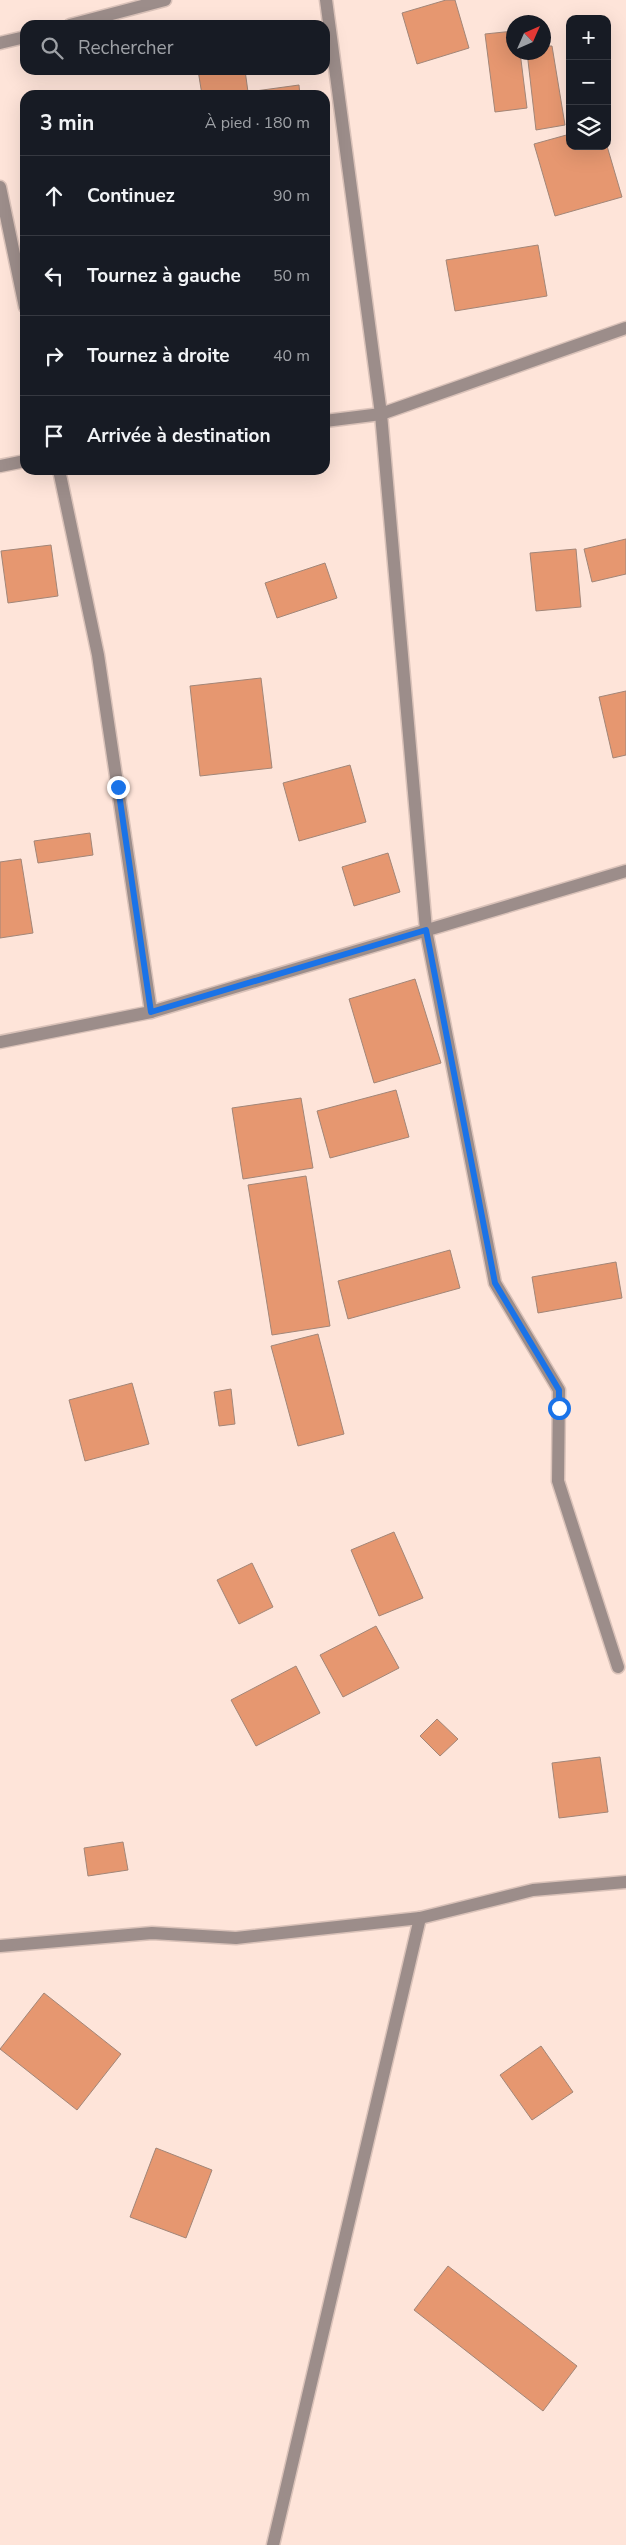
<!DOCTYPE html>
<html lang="fr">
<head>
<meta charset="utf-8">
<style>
  body { margin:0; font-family:"Nunito Sans",sans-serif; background:#242831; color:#f1f3f6 }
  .controls { position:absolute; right:15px; top:15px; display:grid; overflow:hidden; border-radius:10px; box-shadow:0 5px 20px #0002 }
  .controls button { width:45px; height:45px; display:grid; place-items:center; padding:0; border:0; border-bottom:1px solid #363941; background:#171b24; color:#f1f3f6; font:25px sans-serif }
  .compass { position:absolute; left:506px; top:15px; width:45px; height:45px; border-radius:50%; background:#171b24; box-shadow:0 5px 20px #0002; rotate:45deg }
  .stop { position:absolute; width:15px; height:15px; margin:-11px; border:4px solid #1a73e8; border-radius:50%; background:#fff }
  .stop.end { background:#1a73e8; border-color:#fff; box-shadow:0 1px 5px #0008 }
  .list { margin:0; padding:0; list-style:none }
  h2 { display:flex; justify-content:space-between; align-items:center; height:65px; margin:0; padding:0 20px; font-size:21px }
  h2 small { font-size:16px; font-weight:400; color:#9ea1a6 }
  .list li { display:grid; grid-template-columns:32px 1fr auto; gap:15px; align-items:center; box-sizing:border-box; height:80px; padding:0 20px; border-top:1px solid #363941 }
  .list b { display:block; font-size:19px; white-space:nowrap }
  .list em { font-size:16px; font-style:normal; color:#9ea1a6 }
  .icon { flex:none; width:28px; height:28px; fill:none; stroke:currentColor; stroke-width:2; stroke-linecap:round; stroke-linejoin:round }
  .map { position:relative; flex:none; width:626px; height:2545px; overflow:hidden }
  .search { position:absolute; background:#171b24; box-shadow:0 5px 20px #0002; left:20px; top:20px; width:310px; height:55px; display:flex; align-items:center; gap:12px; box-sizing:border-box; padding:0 18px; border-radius:15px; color:#9ea1a6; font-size:19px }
  .panel { position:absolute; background:#171b24; box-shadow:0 5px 20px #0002; left:20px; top:90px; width:310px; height:385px; border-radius:15px }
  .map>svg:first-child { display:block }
  .building { fill:#e69770; stroke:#a28678 }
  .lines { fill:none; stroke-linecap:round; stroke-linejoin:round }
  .minor-casing { stroke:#dac2b9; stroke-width:15 }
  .minor { stroke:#9c8d8a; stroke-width:12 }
  .route { stroke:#1a73e8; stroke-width:6 }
</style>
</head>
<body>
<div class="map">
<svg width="626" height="2545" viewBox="0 0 626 2545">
  <rect width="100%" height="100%" fill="#fee4d9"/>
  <g class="building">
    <path d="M446,0h9l14,48 -52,16 -15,-51z"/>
    <path d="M514,31v21h6l7,56 -32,4 -10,-78z"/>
    <path d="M544,46h8l13,79 -29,5 -9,-78h17z"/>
    <path d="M198,70h47l3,22 51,-7 1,10h-98z"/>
    <path d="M570,134v12h37l15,51 -67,19 -21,-72z"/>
    <path d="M538,245l9,51 -92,15 -9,-51z"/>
    <path d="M626,539v35l-34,8 -8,-33z"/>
    <path d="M51,545l7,51 -50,7 -7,-52z"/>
    <path d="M576,549l5,58 -45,4 -6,-58z"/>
    <path d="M325,563l12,35 -60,20 -12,-35z"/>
    <path d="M261,678l11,90 -72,8 -10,-90z"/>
    <path d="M626,691v64l-13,3 -14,-61z"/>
    <path d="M350,765l16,57 -67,19 -16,-58z"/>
    <path d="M90,833l3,22 -55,8 -4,-22z"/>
    <path d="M388,853l12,39 -46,14 -12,-39z"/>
    <path d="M21,859l12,74 -33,5v-76z"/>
    <path d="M415,979l26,84 -67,20 -25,-84z"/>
    <path d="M396,1090l13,47 -79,21 -13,-47z"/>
    <path d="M301,1098l12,70 -70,11 -11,-71z"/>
    <path d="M306,1176l24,150 -58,9 -24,-150z"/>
    <path d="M450,1250l10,38 -112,31 -10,-38z"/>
    <path d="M616,1262l6,36 -84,15 -6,-36z"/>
    <path d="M318,1334l26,100 -46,12 -27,-100z"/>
    <path d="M132,1383l17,61 -64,17 -16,-61z"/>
    <path d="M231,1389l4,35 -16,2 -5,-34z"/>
    <path d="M394,1532l29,66 -44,18 -28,-66z"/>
    <path d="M252,1563l21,44 -34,17 -22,-44z"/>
    <path d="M376,1626l23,42 -56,29 -23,-42z"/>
    <path d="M296,1666l24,47 -64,33 -25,-46z"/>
    <path d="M437,1719l21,20 -18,17 -20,-20z"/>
    <path d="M600,1757l8,55 -49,6 -7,-55z"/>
    <path d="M123,1842l5,28 -40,6 -4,-28z"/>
    <path d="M44,1993l77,61 -44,56 -77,-61z"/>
    <path d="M541,2046l32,46 -41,28 -32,-45z"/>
    <path d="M156,2148l56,22 -26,68 -56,-21z"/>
    <path d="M448,2266l129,100 -34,45 -129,-101z"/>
  </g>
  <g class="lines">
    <defs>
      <g id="minor">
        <path d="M326,0l55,414 45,516 69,353 64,107 -1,91 60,186"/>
        <path d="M70,25l95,-25"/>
        <path d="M0,43l25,-6"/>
        <path d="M0,187l25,120"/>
        <path d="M325,421l56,-7 245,-86"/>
        <path d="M0,466l25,-5"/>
        <path d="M59,470l39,185 53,357"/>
        <path d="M0,1042l151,-30 475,-141"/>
        <path d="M0,1946l152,-13 84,5 184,-20 113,-28 93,-8"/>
        <path d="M273,2545l147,-627"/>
      </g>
    </defs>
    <use href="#minor" class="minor-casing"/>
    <use href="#minor" class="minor"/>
  </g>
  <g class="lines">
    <path class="route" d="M118,787l33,225 275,-82 69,353 64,107v18"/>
  </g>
</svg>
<div class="controls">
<button>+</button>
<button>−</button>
<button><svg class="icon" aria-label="layers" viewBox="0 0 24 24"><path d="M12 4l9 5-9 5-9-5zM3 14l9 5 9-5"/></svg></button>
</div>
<svg class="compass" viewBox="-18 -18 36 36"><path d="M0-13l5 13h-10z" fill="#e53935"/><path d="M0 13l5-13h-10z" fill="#9ea1a6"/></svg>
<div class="stop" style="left:559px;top:1408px"></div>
<div class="stop end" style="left:118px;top:787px"></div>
<div class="search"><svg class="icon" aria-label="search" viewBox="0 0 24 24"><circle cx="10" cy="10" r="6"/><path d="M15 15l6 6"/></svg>Rechercher</div>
<section class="panel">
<h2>3 min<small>À pied · 180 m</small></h2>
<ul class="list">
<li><svg class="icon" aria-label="ahead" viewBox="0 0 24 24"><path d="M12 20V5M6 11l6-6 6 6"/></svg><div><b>Continuez</b></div><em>90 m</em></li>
<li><svg class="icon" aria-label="left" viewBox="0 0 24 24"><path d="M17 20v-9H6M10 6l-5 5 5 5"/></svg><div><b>Tournez à gauche</b></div><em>50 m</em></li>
<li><svg class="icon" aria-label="right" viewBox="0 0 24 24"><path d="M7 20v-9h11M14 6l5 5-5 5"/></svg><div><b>Tournez à droite</b></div><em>40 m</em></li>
<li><svg class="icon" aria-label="arrive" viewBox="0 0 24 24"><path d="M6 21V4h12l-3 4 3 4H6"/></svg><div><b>Arrivée à destination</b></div></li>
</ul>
</section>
</div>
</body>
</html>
